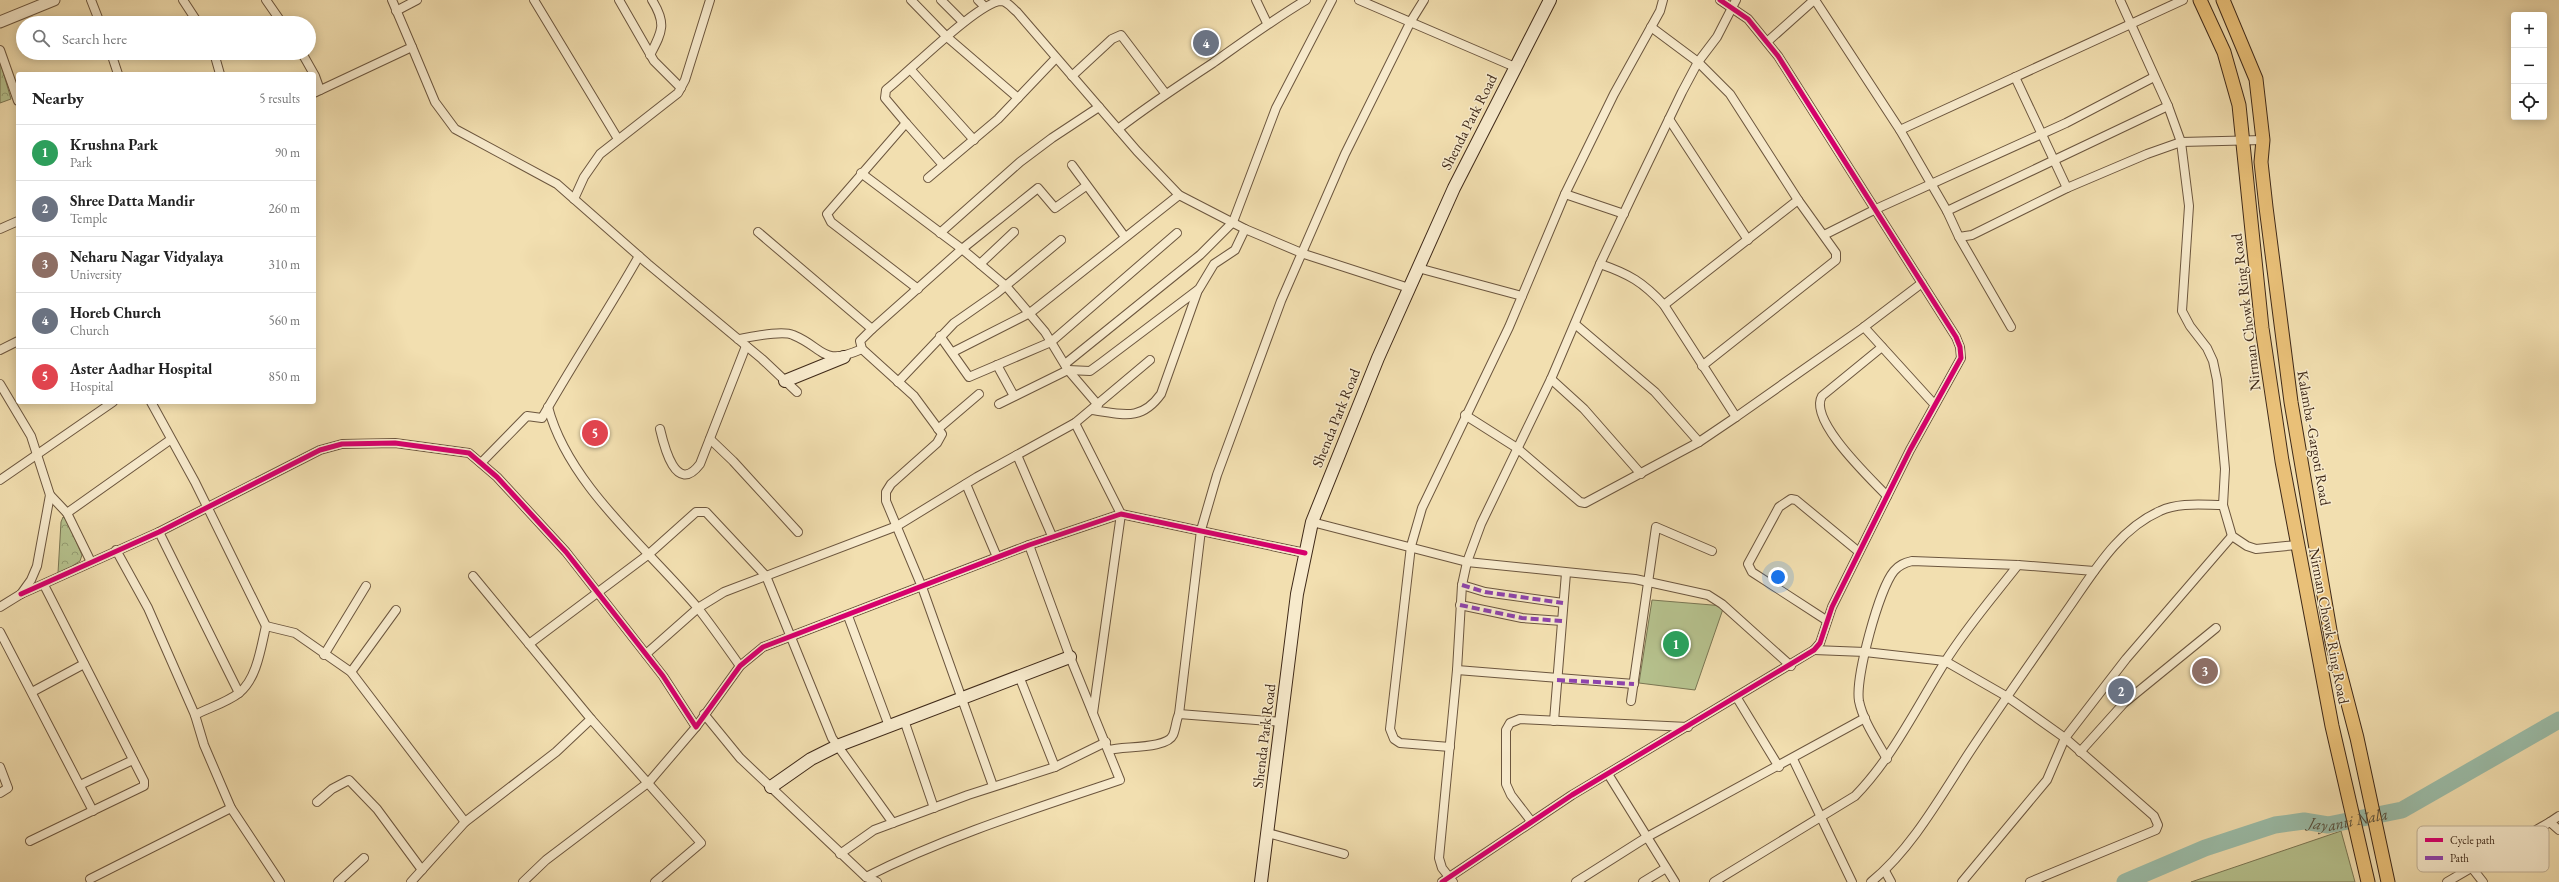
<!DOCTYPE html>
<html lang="en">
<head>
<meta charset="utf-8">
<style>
  body { margin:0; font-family:"EB Garamond",serif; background:#f2f2f2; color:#222 }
  .controls { position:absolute; right:12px; top:12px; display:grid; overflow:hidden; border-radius:4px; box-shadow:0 2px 10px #0003 }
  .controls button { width:36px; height:36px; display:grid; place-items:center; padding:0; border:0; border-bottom:1px solid #e0e0e0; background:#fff; color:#222; font:20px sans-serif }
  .you { position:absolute; left:1778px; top:577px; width:14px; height:14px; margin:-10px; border:3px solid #fff; border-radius:50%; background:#1a73e8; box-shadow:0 0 0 6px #1a73e833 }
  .badge { display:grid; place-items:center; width:26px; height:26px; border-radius:50%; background:#2563eb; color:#fff; font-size:13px; font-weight:700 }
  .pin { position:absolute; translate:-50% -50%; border:2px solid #fff; box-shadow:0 1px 4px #0006 }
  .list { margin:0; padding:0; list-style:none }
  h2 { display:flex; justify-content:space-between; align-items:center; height:52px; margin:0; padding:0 16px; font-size:17px }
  h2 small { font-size:13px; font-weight:400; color:#767676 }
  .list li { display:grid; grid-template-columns:26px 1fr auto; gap:12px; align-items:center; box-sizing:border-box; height:56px; padding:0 16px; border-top:1px solid #e0e0e0 }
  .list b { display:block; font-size:15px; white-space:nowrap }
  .list p { margin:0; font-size:13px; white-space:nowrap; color:#767676 }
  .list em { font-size:13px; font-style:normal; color:#767676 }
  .icon { flex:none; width:22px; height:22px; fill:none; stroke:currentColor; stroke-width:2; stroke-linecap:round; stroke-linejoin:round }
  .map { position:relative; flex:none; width:2559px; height:882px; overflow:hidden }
  .search { position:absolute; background:#fff; box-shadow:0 2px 10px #0003; left:16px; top:16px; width:300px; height:44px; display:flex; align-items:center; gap:10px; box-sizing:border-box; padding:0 14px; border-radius:22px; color:#767676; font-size:15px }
  .panel { position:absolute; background:#fff; box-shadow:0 2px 10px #0003; left:16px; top:72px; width:300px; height:332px; border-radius:4px }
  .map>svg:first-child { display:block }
  .forest { fill:url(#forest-crowns); stroke:#7a7653 }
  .pitch { fill:#b6c28e; stroke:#7a7653 }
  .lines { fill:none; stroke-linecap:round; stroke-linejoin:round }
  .river { stroke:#9bbda9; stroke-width:17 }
  .minor-casing { stroke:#6c563e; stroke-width:10 }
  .tertiary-casing { stroke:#6c563e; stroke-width:13 }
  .secondary-casing { stroke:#3f2918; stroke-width:14 }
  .primary-casing { stroke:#3f2918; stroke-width:15 }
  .minor { stroke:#f7eacc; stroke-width:8 }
  .tertiary { stroke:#f7eacc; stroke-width:11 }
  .secondary { stroke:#f7eacc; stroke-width:12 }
  .primary { stroke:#e9c078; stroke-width:13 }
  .quiet { stroke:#8e44ad; stroke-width:4; stroke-dasharray:8 4; stroke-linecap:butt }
  .cycleway-casing { stroke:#f7eacc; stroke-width:8 }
  .cycleway { stroke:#d6006c; stroke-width:5 }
  .labels { text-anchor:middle; stroke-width:3; stroke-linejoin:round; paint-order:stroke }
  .street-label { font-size:15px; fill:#3f2918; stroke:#f7eacc }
  .water-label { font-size:16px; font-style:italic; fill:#564e3c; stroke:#f7eacc }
  .key { fill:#f7eacc; stroke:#c0b096; stroke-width:1 }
  .key-label { font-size:11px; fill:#3f2918 }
</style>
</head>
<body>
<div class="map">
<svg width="2559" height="882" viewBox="0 0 2559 882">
  <defs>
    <pattern id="forest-crowns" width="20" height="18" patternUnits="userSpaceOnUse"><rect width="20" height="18" fill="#b6c28e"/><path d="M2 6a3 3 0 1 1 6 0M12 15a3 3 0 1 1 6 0" fill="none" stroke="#959e73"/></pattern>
  </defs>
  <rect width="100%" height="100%" fill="#f2dfb0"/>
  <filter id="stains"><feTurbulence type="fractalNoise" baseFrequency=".005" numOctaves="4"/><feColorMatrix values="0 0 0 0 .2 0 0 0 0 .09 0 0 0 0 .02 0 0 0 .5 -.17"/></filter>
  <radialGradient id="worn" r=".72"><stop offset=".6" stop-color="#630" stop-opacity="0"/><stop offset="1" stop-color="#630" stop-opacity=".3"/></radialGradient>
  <g class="forest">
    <path d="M0,61l11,38 -11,4z"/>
    <path d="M63,517l4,4 15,34 -2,6 -20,13 -2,-1 3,-51z"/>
  </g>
  <g class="pitch">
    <path d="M1652,600l72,6 -29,84 -56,-7z"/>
    <path d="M2341,831l14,51h-164z"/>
  </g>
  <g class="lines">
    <path class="river" id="s1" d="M2125,882l80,-34 70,-23 29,-4 24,4 74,-15 157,-90"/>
    <defs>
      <g id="minor">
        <path d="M91,0l9,23"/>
        <path d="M183,0l15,23"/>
        <path d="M266,0l16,23"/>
        <path d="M534,0l84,139"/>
        <path d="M619,0l35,61 27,27"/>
        <path d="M911,0l36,37 71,61"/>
        <path d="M941,0l21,21"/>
        <path d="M978,0l6,6"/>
        <path d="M1256,0l11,23"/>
        <path d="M1359,0l156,67"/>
        <path d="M1815,0l85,130 47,81 12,26 13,-2 95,-47 80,-34 34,-12 82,-2"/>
        <path d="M2120,0l48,106 13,36 8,64 -7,105 8,15 17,22 6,13 4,19 8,89 -2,36 9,31 15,10 9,3 41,-4"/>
        <path d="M396,11l21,-11"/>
        <path d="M1651,27l47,35 32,32 68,106 -134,105"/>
        <path d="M1767,42l47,-42"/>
        <path d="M412,47l23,55 20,27 102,55 91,80 114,95 35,33"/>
        <path d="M0,50l18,51"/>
        <path d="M111,53l7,21"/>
        <path d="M214,53l6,21"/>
        <path d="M302,53l13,23 5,14"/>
        <path d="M650,55c12,-23 17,-31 2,-55"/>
        <path d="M911,70l63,70"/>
        <path d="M1072,76l40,-37 9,-4 44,58"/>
        <path d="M2015,77l52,111"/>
        <path d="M314,93l98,-46 -20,-47"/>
        <path d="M1669,119l79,121"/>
        <path d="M906,123l37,42"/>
        <path d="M1118,129c31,-24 63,-45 95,-66 31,-22 61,-44 93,-63"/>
        <path d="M1900,130l283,-130"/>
        <path d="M1072,165l53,72"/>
        <path d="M861,173l101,76 44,37 39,46 23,38 30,35"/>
        <path d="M928,178l70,-59 58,-61"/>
        <path d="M1565,194l59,20"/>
        <path d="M574,199l10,-22 16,-23 78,-61 7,-13 25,-80"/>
        <path d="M1947,211l221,-105"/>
        <path d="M0,229l18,-8"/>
        <path d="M758,232l114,97 -12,12 2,8 52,47 28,38 -5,9 -46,41 -5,8v9l36,86 71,199"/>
        <path d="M940,233l80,-71 32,-24 47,-31"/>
        <path d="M1824,235l52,-26 190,-86 88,-46"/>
        <path d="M1959,237l52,90"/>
        <path d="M980,264l34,-32"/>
        <path d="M1418,268l104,28"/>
        <path d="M918,289l-87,-67 -4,-8 79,-91 -21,-25 1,-8c22,-17 94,-90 116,-89 6,1 10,7 15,11l120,139 42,44 66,34 59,25 105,34"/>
        <path d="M1575,324l80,68 44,50"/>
        <path d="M1864,327l70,77"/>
        <path d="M872,329l90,-80 76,-61 17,20 31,-22"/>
        <path d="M940,336l29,41 82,-35 126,-109"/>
        <path d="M738,339c13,-2 44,-9 55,-4 32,13 28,32 69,14"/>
        <path d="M1882,347l-60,49c-14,24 48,82 65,100"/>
        <path d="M0,350l18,-9"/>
        <path d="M953,352l77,-39 149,-118"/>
        <path d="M1065,364l135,-109 33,-33 43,-114 56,-108"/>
        <path d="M997,365l17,31"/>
        <path d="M1702,366l134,-106v-7l-38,-53"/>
        <path d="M1551,379l33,30 57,65"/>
        <path d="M898,382l56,-59 43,-30 64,-53"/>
        <path d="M0,384l31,52 19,59 -13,71 -6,14 -10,14 -21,13"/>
        <path d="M151,402l44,80 71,144"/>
        <path d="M999,404l69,-34 22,1 11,-8 98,-74 15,-25 21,-14 10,-21"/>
        <path d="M548,407c20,77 98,140 149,200 15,19 29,39 43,59"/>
        <path d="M1092,410c30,4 49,12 69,-16l37,-104"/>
        <path d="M1465,415l52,33 63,54 5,1 114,-61 37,-25 -72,-112c-21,-23 -35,-31 -64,-41"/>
        <path d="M1736,417l128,-90 58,-44"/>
        <path d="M1075,423l46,91 -28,199"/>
        <path d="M660,429c4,17 16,67 40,35l46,-118"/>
        <path d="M938,429l41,-35"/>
        <path d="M710,439l23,22 65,71"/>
        <path d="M1017,455l35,81"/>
        <path d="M481,463l46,-47 15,2c31,-55 66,-107 97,-162"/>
        <path d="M0,480l113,-78"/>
        <path d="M966,484l31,73"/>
        <path d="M50,495l17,18 24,49"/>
        <path d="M67,513l103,-73"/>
        <path d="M1312,522l155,40 168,17 73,16 14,9 69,62"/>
        <path d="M159,532l80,161"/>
        <path d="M116,550l32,58 47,107 9,30 27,63 49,74"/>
        <path d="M473,576l118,143"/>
        <path d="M1462,585l23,7 78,11"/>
        <path d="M21,594l138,-62 161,-82 22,-6 53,-1 74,10 28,24 69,75 97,124 33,51 44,-61 23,-19 266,-102 92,-31 184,39"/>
        <path d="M1460,605l62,13 40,3"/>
        <path d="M848,616l41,110"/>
        <path d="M1826,620l-74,-48 -4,-8 31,-57 12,-8 5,1 63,52"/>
        <path d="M0,632l93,179"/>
        <path d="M529,644l120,-90 47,-42h10l60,64 66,162 61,85"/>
        <path d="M1814,650l51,2 80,9 61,35 59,42 89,78 4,9 -2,5 -126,52"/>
        <path d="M646,654l52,-46 26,-16 173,-66 80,-49 98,-54 75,-63"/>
        <path d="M324,655l42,-69"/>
        <path d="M1457,670l177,14"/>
        <path d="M351,672l45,-62"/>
        <path d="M1019,676l36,91"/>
        <path d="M32,692l52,-28"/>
        <path d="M1737,698l42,69"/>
        <path d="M1631,701l25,-174 56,24"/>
        <path d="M704,714l36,44 126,119 11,5"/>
        <path d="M1179,714l103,8"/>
        <path d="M195,715c13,-7 31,-12 44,-22 18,-14 22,-46 27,-67l29,7 56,39 114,150"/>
        <path d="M904,720l30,88"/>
        <path d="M1554,721l12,-148"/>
        <path d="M1450,747l-50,-4 -6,-4 -4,-10 21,-183 11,-38 87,-181 56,-133 49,-100 46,-83 3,-11"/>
        <path d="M1109,750c15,-4 58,-1 64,-15 3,-7 3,-15 6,-21l22,-184 16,-55 64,-174 64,-147 66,-133 13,-21"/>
        <path d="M2080,752l44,-49 92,-75"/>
        <path d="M1793,759l59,123"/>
        <path d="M1887,759c-10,-18 -24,-38 -28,-58 -4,-23 20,-112 35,-130 5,-6 10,-8 18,-10l106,4 76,6"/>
        <path d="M0,767l8,21 -8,5"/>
        <path d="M1608,774l67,108"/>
        <path d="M80,785l53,-25"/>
        <path d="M317,802l15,-13 17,-9 28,29 45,61"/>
        <path d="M1531,821l-20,-26 -5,-11v-54l4,-7 10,-4 168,8"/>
        <path d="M2550,822l9,-6"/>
        <path d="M1268,833l76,21"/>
        <path d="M30,841l114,-55v-5l-100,-196"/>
        <path d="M840,854l34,-24 94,-35 87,-28 51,-25"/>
        <path d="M2472,868l11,14"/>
        <path d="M1885,871l6,11"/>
        <path d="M866,877c81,-41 168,-68 254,-97l-50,-123 -41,-112"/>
        <path d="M90,879l141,-71"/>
        <path d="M338,882l26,-24"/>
        <path d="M411,882l54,-60 91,-70 35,-33 110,124 -46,39"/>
        <path d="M523,882l23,-22 103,-78 47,-55"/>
        <path d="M1442,882l130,-87 242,-145 6,-7 12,-36 78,-157 51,-92 -1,-11 -4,-10 -178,-281 -30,-37 -28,-19"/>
        <path d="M1453,882l-11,-14 -3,-10 18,-188 5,-85 5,-23 14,-38 70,-145 49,-115 32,-68 50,-104 16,-30 19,-25 19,-37"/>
        <path d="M1576,882l71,-45 218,-119"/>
        <path d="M1643,882l23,-14"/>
        <path d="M1714,882l141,-86c38,-39 61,-88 90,-134 21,-34 48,-65 73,-97"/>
        <path d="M1871,882c40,-32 70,-86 98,-129 33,-50 67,-98 101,-147 25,-36 49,-77 90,-95 19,-9 43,-6 63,-6"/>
        <path d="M1962,882l85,-102 18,-42 61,-79 106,-123"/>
        <path d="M2447,882l103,-60 9,8"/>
      </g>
      <path id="tertiary" d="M0,22l54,-22"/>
      <g id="secondary">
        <path d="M785,381l59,-24"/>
        <path d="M771,787l40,-28 26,-13 233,-89"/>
        <path d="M1261,882l36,-288 15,-72 66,-164 76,-170 96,-188"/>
      </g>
      <g id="primary">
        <path d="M2200,0l24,52 15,53 23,223 20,133 50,265 36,156"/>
        <path d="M2223,0l33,79 7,61 -2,22 5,45 25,195 41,240 25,96 31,144"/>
      </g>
    </defs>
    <use href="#minor" class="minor-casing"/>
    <use href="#tertiary" class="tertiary-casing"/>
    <use href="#secondary" class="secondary-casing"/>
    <use href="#primary" class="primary-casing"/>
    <use href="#minor" class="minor"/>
    <use href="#tertiary" class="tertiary"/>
    <use href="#secondary" class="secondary"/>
    <use href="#primary" class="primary"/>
    <g class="quiet">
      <path d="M1462,585l23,7 78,11"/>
      <path d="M1460,605l62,13 40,3"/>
      <path d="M1557,680l77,4"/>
    </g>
    <defs>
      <g id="cycleway">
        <path d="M21,594l138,-62 161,-82 22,-6 53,-1 74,10 28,24 69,75 97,124 33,51 44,-61 23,-19 266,-102 92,-31 184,39"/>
        <path d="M1442,882l130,-87 242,-145 6,-7 12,-36 78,-157 51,-92 -1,-11 -4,-10 -178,-281 -30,-37 -28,-19"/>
      </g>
    </defs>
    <use href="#cycleway" class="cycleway-casing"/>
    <use href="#cycleway" class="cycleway"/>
  </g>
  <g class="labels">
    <g class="street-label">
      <text transform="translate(1469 122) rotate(-63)" y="5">Shenda Park Road</text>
      <text transform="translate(2246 312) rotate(-97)" y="5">Nirman Chowk Ring Road</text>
      <text transform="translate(1336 418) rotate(-68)" y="5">Shenda Park Road</text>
      <text transform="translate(2314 438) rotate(80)" y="5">Kalamba -Gargoti Road</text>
      <text transform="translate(2329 626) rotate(79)" y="5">Nirman Chowk Ring Road</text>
      <text transform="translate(1264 736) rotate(-83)" y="5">Shenda Park Road</text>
    </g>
    <g class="water-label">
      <text dy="6" stroke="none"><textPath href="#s1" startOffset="235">Jayanti Nala</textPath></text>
    </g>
  </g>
  <rect x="2417" y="826" width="132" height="46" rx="6" class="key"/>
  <rect x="2425" y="838" width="18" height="4" fill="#d6006c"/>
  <rect x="2425" y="856" width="18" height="4" fill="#8e44ad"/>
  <g class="key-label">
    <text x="2450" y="844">Cycle path</text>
    <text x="2450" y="862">Path</text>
  </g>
  <rect width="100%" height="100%" filter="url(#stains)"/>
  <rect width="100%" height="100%" fill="url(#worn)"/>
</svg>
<div class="controls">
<button>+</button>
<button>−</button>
<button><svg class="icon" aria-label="locate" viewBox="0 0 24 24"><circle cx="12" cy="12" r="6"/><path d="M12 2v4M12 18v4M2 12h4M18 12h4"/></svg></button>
</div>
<div class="you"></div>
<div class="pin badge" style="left:1676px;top:644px;background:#2e9e5b">1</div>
<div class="pin badge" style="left:2121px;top:691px;background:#6b7280">2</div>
<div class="pin badge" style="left:2205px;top:671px;background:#8d6e63">3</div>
<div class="pin badge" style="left:1206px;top:43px;background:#6b7280">4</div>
<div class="pin badge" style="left:595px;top:433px;background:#e0444e">5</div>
<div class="search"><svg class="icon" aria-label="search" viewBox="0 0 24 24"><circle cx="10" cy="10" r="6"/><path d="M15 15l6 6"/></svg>Search here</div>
<section class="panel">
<h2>Nearby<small>5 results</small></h2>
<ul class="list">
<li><span class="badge" style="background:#2e9e5b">1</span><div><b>Krushna Park</b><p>Park</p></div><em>90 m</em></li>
<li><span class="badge" style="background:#6b7280">2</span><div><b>Shree Datta Mandir</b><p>Temple</p></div><em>260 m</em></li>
<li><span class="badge" style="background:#8d6e63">3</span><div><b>Neharu Nagar Vidyalaya</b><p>University</p></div><em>310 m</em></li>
<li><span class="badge" style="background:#6b7280">4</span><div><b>Horeb Church</b><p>Church</p></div><em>560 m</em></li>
<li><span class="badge" style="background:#e0444e">5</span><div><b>Aster Aadhar Hospital</b><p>Hospital</p></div><em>850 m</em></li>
</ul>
</section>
</div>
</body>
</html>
